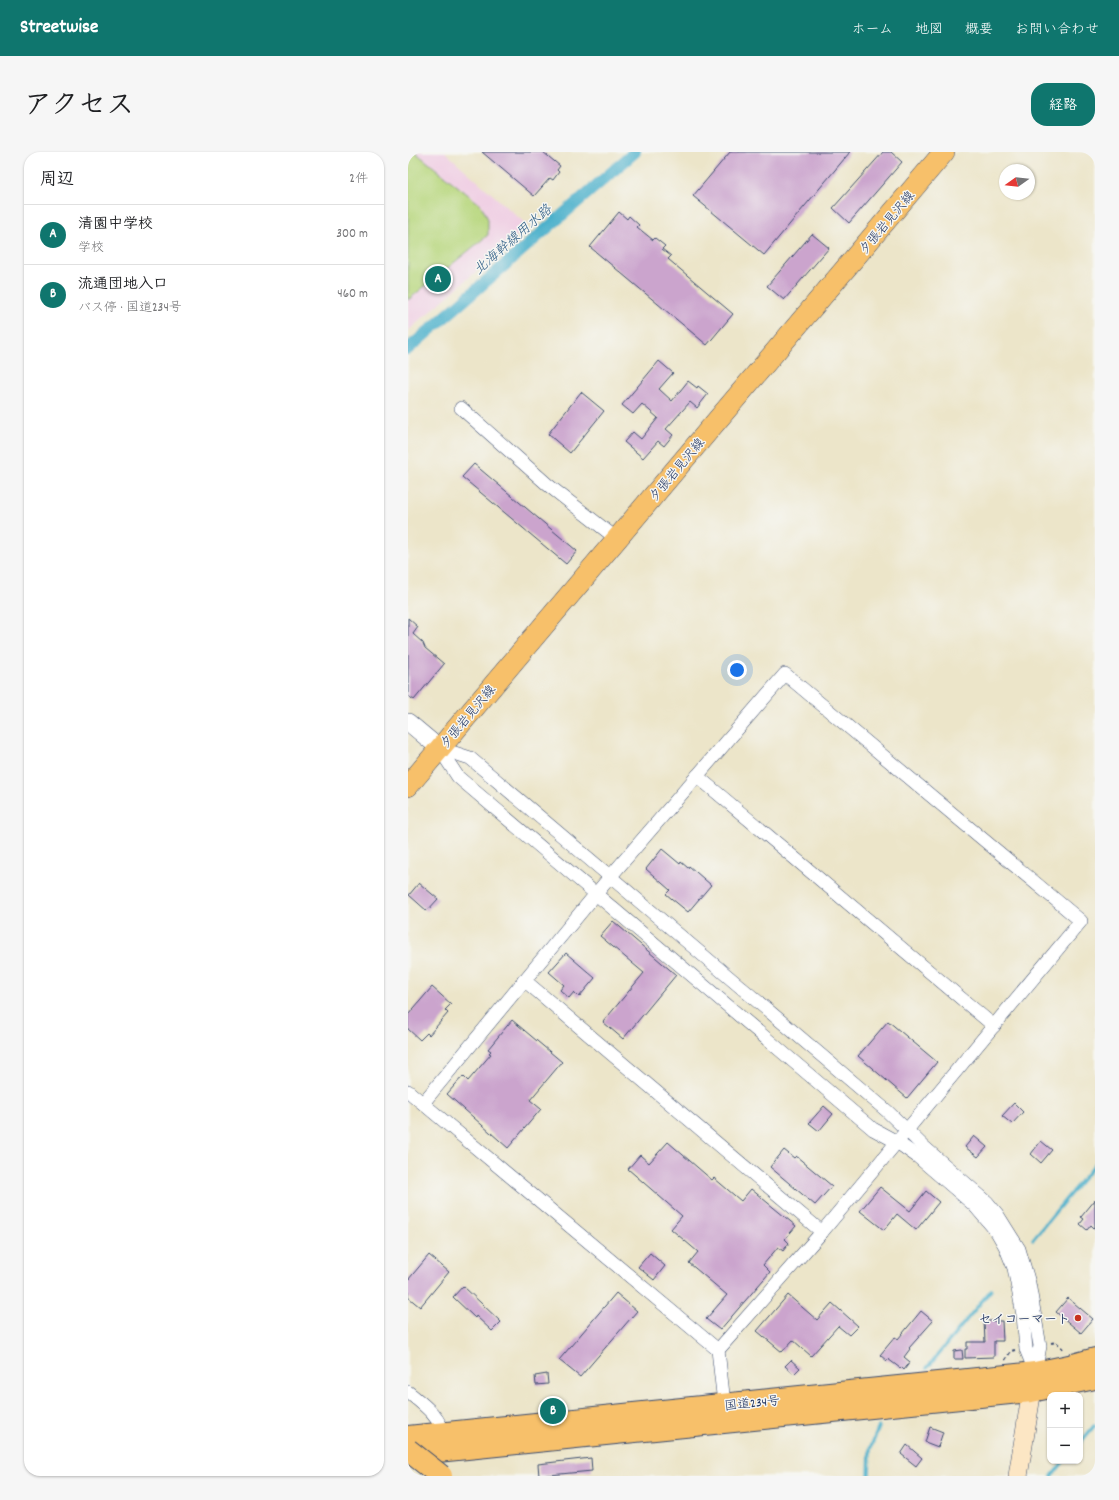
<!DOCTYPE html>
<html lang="ja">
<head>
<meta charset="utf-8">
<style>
  body { margin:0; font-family:Dekko,"Klee One",sans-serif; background:#f6f6f6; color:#202124 }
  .controls { position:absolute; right:12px; bottom:12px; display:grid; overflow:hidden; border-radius:8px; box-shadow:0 1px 3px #0004 }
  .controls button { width:36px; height:36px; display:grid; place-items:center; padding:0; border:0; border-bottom:1px solid #e0e0e0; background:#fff; color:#202124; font:20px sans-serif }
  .compass { position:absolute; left:591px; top:12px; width:36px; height:36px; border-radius:50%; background:#fff; box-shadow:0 1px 3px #0004; rotate:255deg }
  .you { position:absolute; left:329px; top:518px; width:14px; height:14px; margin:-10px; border:3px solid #fff; border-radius:50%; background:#1a73e8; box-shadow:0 0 0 6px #1a73e833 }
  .badge { display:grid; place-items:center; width:26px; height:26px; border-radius:50%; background:#0f766e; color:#fff; font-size:13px; font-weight:700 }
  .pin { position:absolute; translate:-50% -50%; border:2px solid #fff; box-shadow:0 1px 4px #0006 }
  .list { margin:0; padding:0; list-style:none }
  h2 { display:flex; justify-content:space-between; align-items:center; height:52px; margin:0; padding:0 16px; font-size:17px }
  h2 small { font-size:13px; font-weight:400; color:#757577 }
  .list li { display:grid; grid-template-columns:26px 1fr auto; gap:12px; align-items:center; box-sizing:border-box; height:60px; padding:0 16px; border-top:1px solid #e0e0e0 }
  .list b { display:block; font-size:15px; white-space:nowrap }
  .list p { margin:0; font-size:13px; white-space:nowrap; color:#757577 }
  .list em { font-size:13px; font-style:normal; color:#757577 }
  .map { position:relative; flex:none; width:687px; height:1324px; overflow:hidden; border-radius:16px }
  header { display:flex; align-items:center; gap:24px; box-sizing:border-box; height:56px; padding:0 20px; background:#0f766e; color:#fff }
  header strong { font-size:19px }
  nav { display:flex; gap:22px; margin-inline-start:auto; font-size:14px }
  .intro { display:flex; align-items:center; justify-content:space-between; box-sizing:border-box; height:96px; padding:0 24px }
  h1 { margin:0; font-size:28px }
  .button { padding:10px 18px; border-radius:16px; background:#0f766e; color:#fff; font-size:14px; font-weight:700 }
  main { display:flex; gap:24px; padding:0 24px }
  aside { flex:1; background:#fff; border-radius:16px; box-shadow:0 1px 3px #0004 }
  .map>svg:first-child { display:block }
  .built { fill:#f0d0e4 }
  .green { fill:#b8d77e; stroke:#6a836e }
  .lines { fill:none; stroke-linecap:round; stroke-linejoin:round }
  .stream { stroke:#4cb0cb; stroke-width:3.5 }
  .canal { stroke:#4cb0cb; stroke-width:12 }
  .building { fill:#cba4cd }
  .minor-casing { stroke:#3a4a6e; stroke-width:14 }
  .tertiary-casing { stroke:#3a4a6e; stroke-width:18 }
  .secondary-casing { stroke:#3a4a6e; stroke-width:20 }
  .primary-casing { stroke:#3a4a6e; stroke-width:22 }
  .trunk-casing { stroke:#3a4a6e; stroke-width:24 }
  .path { stroke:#3a4a6e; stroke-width:2; stroke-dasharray:3 3; stroke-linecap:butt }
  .minor { stroke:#fff; stroke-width:13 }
  .tertiary { stroke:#fff; stroke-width:17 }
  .secondary { stroke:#fce6c4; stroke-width:19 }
  .primary { stroke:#f7c06b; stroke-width:21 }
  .trunk { stroke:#f7c06b; stroke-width:22 }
  .motorway-bridge-casing { stroke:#3a4a6e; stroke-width:24; stroke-linecap:butt }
  .motorway-bridge { stroke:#f7c06b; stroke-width:22 }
  .poi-dot { fill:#c8321e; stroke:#f6f6f2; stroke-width:1.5 }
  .labels { text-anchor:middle; stroke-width:3; stroke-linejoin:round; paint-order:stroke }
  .street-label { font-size:13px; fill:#1b2f5e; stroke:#f6f6f2 }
  .poi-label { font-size:13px; font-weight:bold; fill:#1b2f5e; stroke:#f6f6f2; text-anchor:end }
  .water-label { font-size:14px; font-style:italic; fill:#2c5c84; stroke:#f6f6f2 }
</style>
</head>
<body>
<header>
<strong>Streetwise</strong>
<nav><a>ホーム</a><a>地図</a><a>概要</a><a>お問い合わせ</a></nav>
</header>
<div class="intro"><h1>アクセス</h1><a class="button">経路</a></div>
<main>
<aside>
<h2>周辺<small>2件</small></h2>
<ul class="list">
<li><span class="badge">A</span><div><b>清園中学校</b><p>学校</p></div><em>300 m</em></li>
<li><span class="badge">B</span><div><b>流通団地入口</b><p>バス停 · 国道234号</p></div><em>460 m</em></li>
</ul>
</aside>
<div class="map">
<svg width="687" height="1324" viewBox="0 0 687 1324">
  <rect width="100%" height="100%" fill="#f6f6f2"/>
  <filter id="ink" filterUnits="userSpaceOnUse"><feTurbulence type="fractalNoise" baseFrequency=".025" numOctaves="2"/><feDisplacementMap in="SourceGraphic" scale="8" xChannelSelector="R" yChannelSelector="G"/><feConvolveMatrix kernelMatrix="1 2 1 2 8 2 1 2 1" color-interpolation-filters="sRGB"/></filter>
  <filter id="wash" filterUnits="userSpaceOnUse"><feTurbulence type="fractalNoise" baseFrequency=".012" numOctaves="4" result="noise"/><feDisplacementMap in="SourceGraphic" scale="16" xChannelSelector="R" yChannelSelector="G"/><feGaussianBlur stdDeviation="0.9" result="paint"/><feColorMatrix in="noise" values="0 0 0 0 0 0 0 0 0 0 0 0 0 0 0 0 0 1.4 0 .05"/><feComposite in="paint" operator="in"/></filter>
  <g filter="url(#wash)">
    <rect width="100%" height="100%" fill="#ece5c9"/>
    <path class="built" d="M0,0h37l83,74 -120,105z"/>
    <path class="green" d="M0,0h7l66,53 7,14v16l-80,65z"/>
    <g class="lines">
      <g class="stream">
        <path d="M625,1087l62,-75"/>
        <path d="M519,1216l64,-78"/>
        <path d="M672,1291l14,-17"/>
        <path d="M461,1324l1,-27 9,-22"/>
        <path d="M644,1324l12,-15"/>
      </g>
      <path class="canal" d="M0,197l227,-197"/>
    </g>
    <g id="blocks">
      <g class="building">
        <path d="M74,0h61l17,14 -3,4 2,2 -6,8 -3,-2 -16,18z"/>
        <path d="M322,0h120l-86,103 -71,-59z"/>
        <path d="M475,0h8l11,10 -53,61 -16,-15z"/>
        <path d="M211,60l8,7 2,-3 10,9 -2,2 16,13 2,-2 10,8 -3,3 9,7 -3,3 65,55 -26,31 -117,-98z"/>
        <path d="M404,82l17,14 -45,52 -17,-14z"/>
        <path d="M251,209l14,12 -14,16 13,12 16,-20 9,7 1,-2 10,8 -11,14 -7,-6 -24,27 7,6 -9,11 -6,-5 -15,17 -19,-16 9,-10 8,7 17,-21 -16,-14 -9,10 -11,-9z"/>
        <path d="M173,240l23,19 -34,42 -22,-19z"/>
        <path d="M66,312l103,87 -11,13 -104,-87z"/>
        <path d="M0,466l10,9 -5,7 10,9 2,5 19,16 -30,36 -6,-4z"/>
        <path d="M254,697l18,15 1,-2 7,6 1,-2 22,19 -23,27 -22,-18 4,-4 -24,-21z"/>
        <path d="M11,731l19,16 -11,12 -18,-16z"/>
        <path d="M205,769l63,54 -53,64 -20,-17 41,-49 -44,-37z"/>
        <path d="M158,801l29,25 -16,19 -5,-5 -5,6 -9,-8 4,-5 -15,-13z"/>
        <path d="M24,835l19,17 -6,6 3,3 -19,22 -2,-2 -7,7 -12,-11v-14z"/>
        <path d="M104,868l50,42 -32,38 11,9 -33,39 -61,-54 16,-18 5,5 23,-27 -2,-1 2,-2 -3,-2z"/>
        <path d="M480,869l49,41 -30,36 -49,-42z"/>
        <path d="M606,951l9,9 -11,12 -10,-8z"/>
        <path d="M416,954l9,8 -14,17 -10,-8z"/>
        <path d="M566,984l13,11 -9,10 -13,-10z"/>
        <path d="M633,989l11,9 -11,13 -10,-9z"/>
        <path d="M260,990l44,38 2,-2 27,23 10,-12 45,37 -11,13 4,4 -6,8 -5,-4 -15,18 7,7 -50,58 -14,-11 21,-24 -38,-32 9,-11 -27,-23 11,-13 -54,-47 12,-14 9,8z"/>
        <path d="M376,998l10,8 2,-2 36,30 -17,19 -45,-38z"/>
        <path d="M472,1035l30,24 16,-20 13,11 -23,28 -19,-16 -13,16 -24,-19z"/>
        <path d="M687,1048v29l-4,-4 -4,5 -7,-6 4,-5 -3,-2z"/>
        <path d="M242,1101l15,13 -11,14 -16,-13z"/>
        <path d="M21,1103l20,17 -29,35 -12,-10v-17z"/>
        <path d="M55,1134l38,36 -9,9 -16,-15 -1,2 -22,-21z"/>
        <path d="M208,1141l21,18 -57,66 -21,-17z"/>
        <path d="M380,1143l29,25 15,-17 26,23 -9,9 -11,-9 -27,30 -18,-16 -11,12 -25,-21z"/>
        <path d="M660,1146l25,21 -12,14 -25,-21z"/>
        <path d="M513,1159l12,10 -24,27 1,1 -6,8 6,5 -6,8 -3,-3 -1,1 -12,-9 -1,2 -7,-6 15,-18 3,2z"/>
        <path d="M576,1169h18l1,20h-9v16l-29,1v-9h2v-7h18z"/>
        <path d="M554,1198l1,9h-9v-8z"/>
        <path d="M383,1208l9,8 -6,6 -9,-8z"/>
        <path d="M139,1222l1,10 -12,1 -1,-9z"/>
        <path d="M522,1275l13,5 -5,15 -13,-5z"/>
        <path d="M499,1293l15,13 -6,8 -15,-12z"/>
        <path d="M183,1306l1,13 -53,5 -1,-12z"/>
      </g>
    </g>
  </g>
  <g filter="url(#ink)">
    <use href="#blocks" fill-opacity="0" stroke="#3a4a6e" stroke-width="1"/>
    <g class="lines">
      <defs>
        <g id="minor">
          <path d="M53,256l87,77 69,54"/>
          <path d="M31,596l31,10 417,353 37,36 63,55 10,12 22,35 10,34 11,63 -5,27"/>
          <path d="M31,596l19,29 415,352 24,13 21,15 56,48 23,27 8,14 9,22 9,47 3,34 9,22"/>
          <path d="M289,624l297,250"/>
          <path d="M116,828l298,252"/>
          <path d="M0,939l310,259 7,62"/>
          <path d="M15,951l187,-226 175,-203 296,247 -259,311 -104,118"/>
          <path d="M0,1240c16,13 32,24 37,46"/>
        </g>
        <path id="tertiary" d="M0,570l31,26"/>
        <path id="secondary" d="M610,1324l16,-99"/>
        <path id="primary" d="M0,634l536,-634"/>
        <g id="trunk">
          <path d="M0,1285l627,-64 34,-7 26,-7"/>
          <path d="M0,1302l623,-63 64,-13"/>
        </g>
      </defs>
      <use href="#minor" class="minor-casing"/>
      <use href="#tertiary" class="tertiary-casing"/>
      <use href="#secondary" class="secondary-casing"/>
      <use href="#primary" class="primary-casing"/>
      <use href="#trunk" class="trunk-casing"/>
      <g class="path">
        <path d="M643,1191l5,-1 9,9"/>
        <path d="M597,1208l6,-9 4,-1"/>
      </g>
      <use href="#minor" class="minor"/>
      <use href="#tertiary" class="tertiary"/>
      <use href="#secondary" class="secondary"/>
      <use href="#primary" class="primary"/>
      <use href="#trunk" class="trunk"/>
      <defs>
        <path id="motorway-bridge" d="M0,1298l33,26"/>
      </defs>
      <use href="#motorway-bridge" class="motorway-bridge-casing"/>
      <use href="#motorway-bridge" class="motorway-bridge"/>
    </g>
  </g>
  <circle class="poi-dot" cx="670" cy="1166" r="4"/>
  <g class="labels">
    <g class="street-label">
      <text transform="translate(478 70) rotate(-50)" y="5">夕張岩見沢線</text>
      <text transform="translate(268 317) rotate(-50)" y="5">夕張岩見沢線</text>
      <text transform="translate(59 564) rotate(-50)" y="5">夕張岩見沢線</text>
      <text transform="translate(344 1250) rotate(-6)" y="5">国道234号</text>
    </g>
    <g class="poi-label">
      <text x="662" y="1171">セイコーマート</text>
    </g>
    <g class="water-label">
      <text transform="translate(104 87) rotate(-41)" y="5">北海幹線用水路</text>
    </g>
  </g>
</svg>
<div class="controls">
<button>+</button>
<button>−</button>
</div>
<svg class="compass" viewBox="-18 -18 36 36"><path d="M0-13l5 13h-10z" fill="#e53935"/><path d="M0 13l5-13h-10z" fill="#757577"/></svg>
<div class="you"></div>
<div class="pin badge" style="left:30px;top:127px">A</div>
<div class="pin badge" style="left:145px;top:1259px">B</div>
</div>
</main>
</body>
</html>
